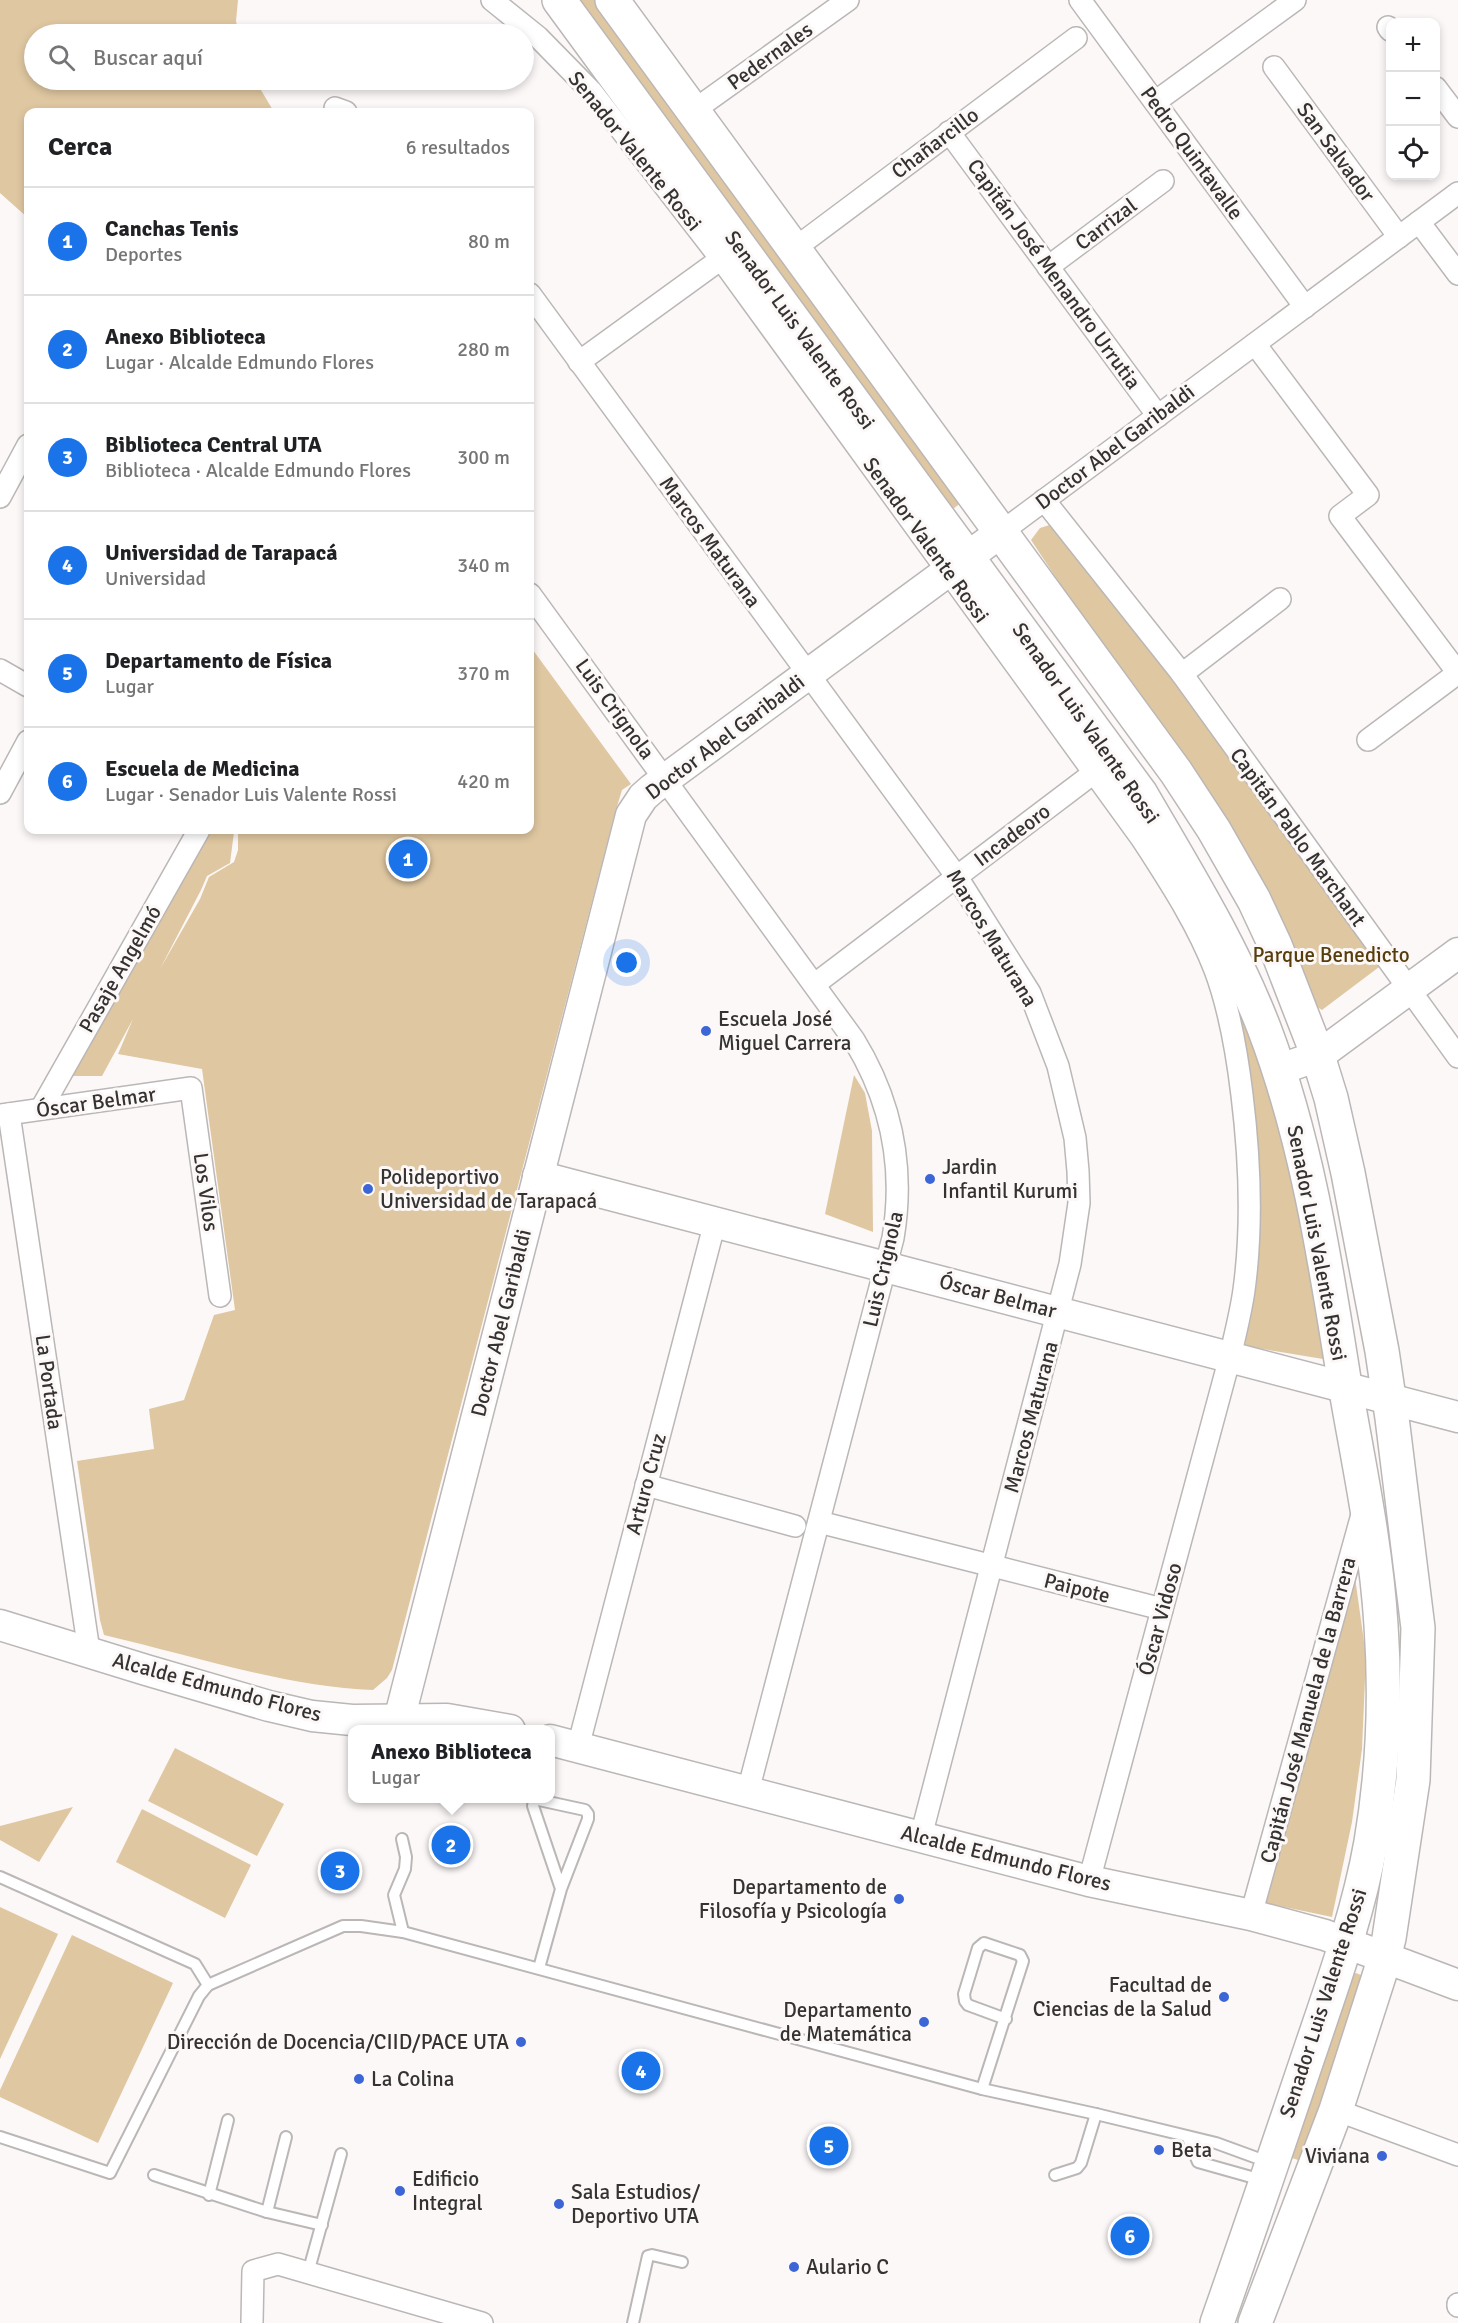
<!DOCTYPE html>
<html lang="es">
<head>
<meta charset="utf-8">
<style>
  body { margin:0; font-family:Signika,sans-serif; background:#f2f2f2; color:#202124 }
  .controls { position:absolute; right:18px; top:18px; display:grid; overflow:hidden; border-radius:12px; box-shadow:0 3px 9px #0003 }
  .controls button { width:54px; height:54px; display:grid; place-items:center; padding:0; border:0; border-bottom:2px solid #e0e0e0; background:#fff; color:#202124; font:30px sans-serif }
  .you { position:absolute; left:627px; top:963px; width:21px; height:21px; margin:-15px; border:4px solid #fff; border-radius:50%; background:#1a73e8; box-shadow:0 0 0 9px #1a73e833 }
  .badge { display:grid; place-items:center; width:39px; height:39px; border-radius:50%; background:#1a73e8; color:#fff; font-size:20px; font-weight:700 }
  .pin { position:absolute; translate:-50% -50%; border:3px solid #fff; box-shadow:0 2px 6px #0006 }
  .popup { position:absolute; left:348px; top:1725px; width:207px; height:78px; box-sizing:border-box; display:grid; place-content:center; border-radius:12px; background:#fff; filter:drop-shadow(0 2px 4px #0005); font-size:20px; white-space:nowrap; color:#757577 }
  .popup b { font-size:22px; color:#202124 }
  .popup::after { content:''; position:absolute; left:50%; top:100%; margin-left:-12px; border:12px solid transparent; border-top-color:#fff }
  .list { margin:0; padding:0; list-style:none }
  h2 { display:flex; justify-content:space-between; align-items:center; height:78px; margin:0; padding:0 24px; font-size:26px }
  h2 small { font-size:20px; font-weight:400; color:#757577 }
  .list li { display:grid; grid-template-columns:39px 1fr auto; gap:18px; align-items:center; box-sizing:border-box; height:108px; padding:0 24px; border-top:2px solid #e0e0e0 }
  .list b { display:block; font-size:22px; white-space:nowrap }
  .list p { margin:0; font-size:20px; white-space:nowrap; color:#757577 }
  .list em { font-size:20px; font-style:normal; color:#757577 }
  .icon { flex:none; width:33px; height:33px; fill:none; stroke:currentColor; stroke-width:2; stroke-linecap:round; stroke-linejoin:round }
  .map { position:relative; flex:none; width:1458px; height:2323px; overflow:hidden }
  .search { position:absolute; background:#fff; box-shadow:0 3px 9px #0003; left:24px; top:24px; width:510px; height:66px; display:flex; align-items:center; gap:15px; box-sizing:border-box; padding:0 21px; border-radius:33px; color:#757577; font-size:22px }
  .panel { position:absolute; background:#fff; box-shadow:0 3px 9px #0003; left:24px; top:108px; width:510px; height:726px; border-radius:12px }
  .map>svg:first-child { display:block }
  .green { fill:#dfc7a1 }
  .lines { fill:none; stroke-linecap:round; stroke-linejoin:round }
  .lane-casing { stroke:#bbb7b6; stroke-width:14 }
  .street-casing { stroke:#bbb7b6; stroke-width:24 }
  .secondary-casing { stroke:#bbb7b6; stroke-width:33 }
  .primary-casing { stroke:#bbb7b6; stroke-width:36 }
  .lane { stroke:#fff; stroke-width:10 }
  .street { stroke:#fff; stroke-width:21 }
  .secondary { stroke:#fff; stroke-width:30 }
  .primary { stroke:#fff; stroke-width:33 }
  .poi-dot { fill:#3c65d6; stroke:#fcf8f7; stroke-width:2 }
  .labels { text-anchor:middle; stroke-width:6; stroke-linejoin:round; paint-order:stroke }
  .street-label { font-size:21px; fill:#343332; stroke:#fcf8f7 }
  .park-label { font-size:21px; fill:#583d0c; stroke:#fcf8f7 }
  .poi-label { font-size:21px; fill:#343332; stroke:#fcf8f7; text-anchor:start }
</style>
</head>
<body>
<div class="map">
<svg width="1458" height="2323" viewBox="0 0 1458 2323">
  <rect width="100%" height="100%" fill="#fcf8f7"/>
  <g class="green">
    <path d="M0,0h238l-2,21 3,13h-205v46h221l19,32h-246v106l-28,-25z"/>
    <path d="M573,0h27l366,499 -17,13z"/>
    <path d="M1056,523l327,441 -61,46 -8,-5 -107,-199 -176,-266 9,-12z"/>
    <path d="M530,646l101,138 -9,6 -7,23 -223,857 -5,8 -14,12c-86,-3 -183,-35 -269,-55l-4,-15 -23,-159 77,-12 -5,-40 35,-9 30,-85 21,-5 -33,-241 -84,-15 15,-35 -31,57h-37l145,-246h22l2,2 -4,31 -23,13 -6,14 -41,79 40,-70 9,-22 25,-15 4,-12v-20h292z"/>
    <path d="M1232,993l12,10 40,131 45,226 -84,-14 13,-168z"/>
    <path d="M854,1075l11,18 7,38 1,101 -48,-18z"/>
    <path d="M1353,1563l13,93 -4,93 -10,73 -20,95 -67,-14z"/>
    <path d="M175,1748l109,56 -27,52 -109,-55z"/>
    <path d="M73,1807l-34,55 -39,-22v-14z"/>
    <path d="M142,1809l109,56 -26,53 -109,-56z"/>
    <path d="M0,1907l58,27 -58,125z"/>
    <path d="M72,1935l101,48 -75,160 -98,-46v-7z"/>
    <path d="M1356,1973l10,4 -65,184 -9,-3 -3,-8 58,-173z"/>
  </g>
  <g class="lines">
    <defs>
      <g id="lane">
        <path d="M402,1839l4,18 -1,12 -11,26 9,37"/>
        <path d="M0,1877l195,87 13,21 -9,11 -89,177 -110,-36"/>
        <path d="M539,1968l22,-79 27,-70v-5l-3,-4 -46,-10 -5,1 -1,5 28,83"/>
        <path d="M208,1985l135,-59h18l42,6 579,157 114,25 120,29 52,19"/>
        <path d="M982,2089l41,-128 -3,-6 -36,-12 -6,5 -14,46 1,7 3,4 38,14"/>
        <path d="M1188,2138l10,24 64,18"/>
        <path d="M154,2175l113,37 55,13"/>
        <path d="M1055,2175l22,-7 4,-5 15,-49"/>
        <path d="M209,2195l19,-75"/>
        <path d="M267,2212l19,-75"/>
        <path d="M308,2273l33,-119"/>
        <path d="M633,2323l15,-67 4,-1 30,7"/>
      </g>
      <g id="street">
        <path d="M492,0l46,37 53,54 130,168 421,580c27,42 55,84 73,131 15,40 22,83 27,125 8,65 11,129 2,195 -3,22 -9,45 -14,67l-141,524"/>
        <path d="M1080,0l225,307"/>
        <path d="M1388,27l2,3"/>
        <path d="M1274,67l125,170"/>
        <path d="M1436,88l22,29"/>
        <path d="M1155,102l140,-102"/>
        <path d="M335,108l11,4"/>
        <path d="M693,111l155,-111"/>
        <path d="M949,132l209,284"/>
        <path d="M1419,222l39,52"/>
        <path d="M794,249l282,-211"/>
        <path d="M1048,267l115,-86"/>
        <path d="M530,294l427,583 73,116 28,73 17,72 3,33 1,32 -9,61 -149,572"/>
        <path d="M1255,344l113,151 -28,21 118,157"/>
        <path d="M579,362l142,-103"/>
        <path d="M0,497l28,-52"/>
        <path d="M1044,500l138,174 276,383"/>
        <path d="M1000,533l458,-340"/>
        <path d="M530,594l324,446c38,62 51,127 39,198l-145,553"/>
        <path d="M0,670l28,16"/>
        <path d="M1182,674l98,-75"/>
        <path d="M1368,740l90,-67"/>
        <path d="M0,793l28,-52"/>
        <path d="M815,984l280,-212"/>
        <path d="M41,1109l158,-279"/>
        <path d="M9,1114l80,537"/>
        <path d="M0,1115l191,-27 29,208"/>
        <path d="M646,1485l149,41"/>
        <path d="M819,1522l162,41"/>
        <path d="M993,1566l169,43"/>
        <path d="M578,1747l137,-525"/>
        <path d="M1251,1915l112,-404"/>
        <path d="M1336,2110l122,45"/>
        <path d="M1458,2304v2"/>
        <path d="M252,2323l1,-52 25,-7 204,59"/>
      </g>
      <g id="secondary">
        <path d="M1278,1070l40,-14 140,-103"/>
        <path d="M538,1176l920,241"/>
        <path d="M0,1625l146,45 123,36 43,10 40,4 95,-1 63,11"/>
        <path d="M399,1720l232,-905 12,-18 9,-8 348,-256"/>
        <path d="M550,1740l539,141 162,34 74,20 133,50"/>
      </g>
      <g id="primary">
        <path d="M559,0l582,794c44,76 91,151 123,234 43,113 61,232 80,351 14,82 32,164 37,246 5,72 2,146 -10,217 -13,73 -39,144 -63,215 -30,89 -60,178 -91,266"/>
        <path d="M612,0l564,772 38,58 40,70 21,45 43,111 13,42 17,75 34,178 10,67 26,210 -5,152 -24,158 -9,35 -44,137 -81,213"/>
      </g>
    </defs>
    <use href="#lane" class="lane-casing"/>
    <use href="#street" class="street-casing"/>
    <use href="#secondary" class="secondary-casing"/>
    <use href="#primary" class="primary-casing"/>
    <use href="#lane" class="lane"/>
    <use href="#street" class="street"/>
    <use href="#secondary" class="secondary"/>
    <use href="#primary" class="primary"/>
  </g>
  <g class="poi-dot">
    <circle cx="706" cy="1031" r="6"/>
    <circle cx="930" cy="1179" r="6"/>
    <circle cx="368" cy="1189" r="6"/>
    <circle cx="899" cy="1899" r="6"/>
    <circle cx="1224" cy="1997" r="6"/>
    <circle cx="924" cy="2022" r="6"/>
    <circle cx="521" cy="2042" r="6"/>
    <circle cx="359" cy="2079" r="6"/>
    <circle cx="1159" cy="2150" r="6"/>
    <circle cx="1382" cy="2156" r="6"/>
    <circle cx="400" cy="2191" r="6"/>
    <circle cx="559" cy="2204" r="6"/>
    <circle cx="794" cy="2267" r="6"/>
  </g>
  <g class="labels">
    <g class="street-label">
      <text transform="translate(770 56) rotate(-36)" y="7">Pedernales</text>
      <text transform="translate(935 143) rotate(-37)" y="7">Chañarcillo</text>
      <text transform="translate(635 151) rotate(51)" y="7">Senador Valente Rossi</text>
      <text transform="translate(1336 152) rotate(54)" y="7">San Salvador</text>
      <text transform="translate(1192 153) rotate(54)" y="7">Pedro Quintavalle</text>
      <text transform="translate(1106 224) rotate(-37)" y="7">Carrizal</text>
      <text transform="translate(1054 274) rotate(54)" y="7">Capitán José Menandro Urrutia</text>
      <text transform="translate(800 330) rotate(54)" y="7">Senador Luis Valente Rossi</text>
      <text transform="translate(1115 447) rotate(-37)" y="7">Doctor Abel Garibaldi</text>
      <text transform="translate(926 540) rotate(54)" y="7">Senador Valente Rossi</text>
      <text transform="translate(710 542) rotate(54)" y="7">Marcos Maturana</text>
      <text transform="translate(615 709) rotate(54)" y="7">Luis Crignola</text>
      <text transform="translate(1086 723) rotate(55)" y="7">Senador Luis Valente Rossi</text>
      <text transform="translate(725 737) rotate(-37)" y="7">Doctor Abel Garibaldi</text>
      <text transform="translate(1012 835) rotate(-37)" y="7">Incadeoro</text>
      <text transform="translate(1298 837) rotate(54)" y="7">Capitán Pablo Marchant</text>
      <text transform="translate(992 938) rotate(59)" y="7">Marcos Maturana</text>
      <text transform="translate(120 969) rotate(-60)" y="7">Pasaje Angelmó</text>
      <text transform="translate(96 1102) rotate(-8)" y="7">Óscar Belmar</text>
      <text transform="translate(206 1192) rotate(82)" y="7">Los Vilos</text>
      <text transform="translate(1317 1243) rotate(79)" y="7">Senador Luis Valente Rossi</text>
      <text transform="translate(883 1269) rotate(-77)" y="7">Luis Crignola</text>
      <text transform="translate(998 1296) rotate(15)" y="7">Óscar Belmar</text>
      <text transform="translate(501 1323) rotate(-76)" y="7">Doctor Abel Garibaldi</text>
      <text transform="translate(49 1382) rotate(82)" y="7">La Portada</text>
      <text transform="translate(1031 1417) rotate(-75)" y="7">Marcos Maturana</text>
      <text transform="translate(646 1484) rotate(-75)" y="7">Arturo Cruz</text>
      <text transform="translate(1077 1588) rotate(14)" y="7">Paipote</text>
      <text transform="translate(1160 1619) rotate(-75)" y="7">Óscar Vidoso</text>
      <text transform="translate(217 1687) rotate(15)" y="7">Alcalde Edmundo Flores</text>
      <text transform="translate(1308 1710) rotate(-75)" y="7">Capitán José Manuela de la Barrera</text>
      <text transform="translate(1006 1858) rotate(14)" y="7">Alcalde Edmundo Flores</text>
      <text transform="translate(1323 2003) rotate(-72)" y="7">Senador Luis Valente Rossi</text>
    </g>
    <g class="park-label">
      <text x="1331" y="962">Parque Benedicto</text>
    </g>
    <g class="poi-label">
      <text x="718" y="1026">Escuela José<tspan x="718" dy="24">Miguel Carrera</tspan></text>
      <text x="942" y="1174">Jardin<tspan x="942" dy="24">Infantil Kurumi</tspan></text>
      <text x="380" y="1184">Polideportivo<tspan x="380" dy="24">Universidad de Tarapacá</tspan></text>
      <text x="887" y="1894" text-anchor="end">Departamento de<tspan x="887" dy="24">Filosofía y Psicología</tspan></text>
      <text x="1212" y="1992" text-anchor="end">Facultad de<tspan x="1212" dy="24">Ciencias de la Salud</tspan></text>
      <text x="912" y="2017" text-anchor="end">Departamento<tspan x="912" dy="24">de Matemática</tspan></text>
      <text x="509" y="2049" text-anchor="end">Dirección de Docencia/CIID/PACE UTA</text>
      <text x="371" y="2086">La Colina</text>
      <text x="1171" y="2157">Beta</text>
      <text x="1370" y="2163" text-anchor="end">Viviana</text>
      <text x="412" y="2186">Edificio<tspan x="412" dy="24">Integral</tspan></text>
      <text x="571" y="2199">Sala Estudios/<tspan x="571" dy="24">Deportivo UTA</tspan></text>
      <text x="806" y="2274">Aulario C</text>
    </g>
  </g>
</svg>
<div class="controls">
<button>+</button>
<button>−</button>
<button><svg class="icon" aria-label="locate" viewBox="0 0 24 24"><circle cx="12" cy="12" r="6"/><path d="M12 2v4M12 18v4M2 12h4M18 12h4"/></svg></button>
</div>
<div class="you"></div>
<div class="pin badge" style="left:408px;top:859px">1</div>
<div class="pin badge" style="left:451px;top:1845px">2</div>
<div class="popup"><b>Anexo Biblioteca</b>Lugar</div>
<div class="pin badge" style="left:340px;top:1871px">3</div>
<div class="pin badge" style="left:641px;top:2071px">4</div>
<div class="pin badge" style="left:829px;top:2146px">5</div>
<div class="pin badge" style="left:1130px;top:2236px">6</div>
<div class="search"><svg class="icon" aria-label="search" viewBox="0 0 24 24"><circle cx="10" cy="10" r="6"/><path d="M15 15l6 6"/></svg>Buscar aquí</div>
<section class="panel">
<h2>Cerca<small>6 resultados</small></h2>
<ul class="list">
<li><span class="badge">1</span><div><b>Canchas Tenis</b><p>Deportes</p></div><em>80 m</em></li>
<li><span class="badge">2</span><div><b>Anexo Biblioteca</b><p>Lugar · Alcalde Edmundo Flores</p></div><em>280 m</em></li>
<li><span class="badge">3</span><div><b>Biblioteca Central UTA</b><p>Biblioteca · Alcalde Edmundo Flores</p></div><em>300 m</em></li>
<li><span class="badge">4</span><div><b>Universidad de Tarapacá</b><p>Universidad</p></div><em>340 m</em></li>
<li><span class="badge">5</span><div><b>Departamento de Física</b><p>Lugar</p></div><em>370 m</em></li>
<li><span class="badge">6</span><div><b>Escuela de Medicina</b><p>Lugar · Senador Luis Valente Rossi</p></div><em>420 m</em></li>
</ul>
</section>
</div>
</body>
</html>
